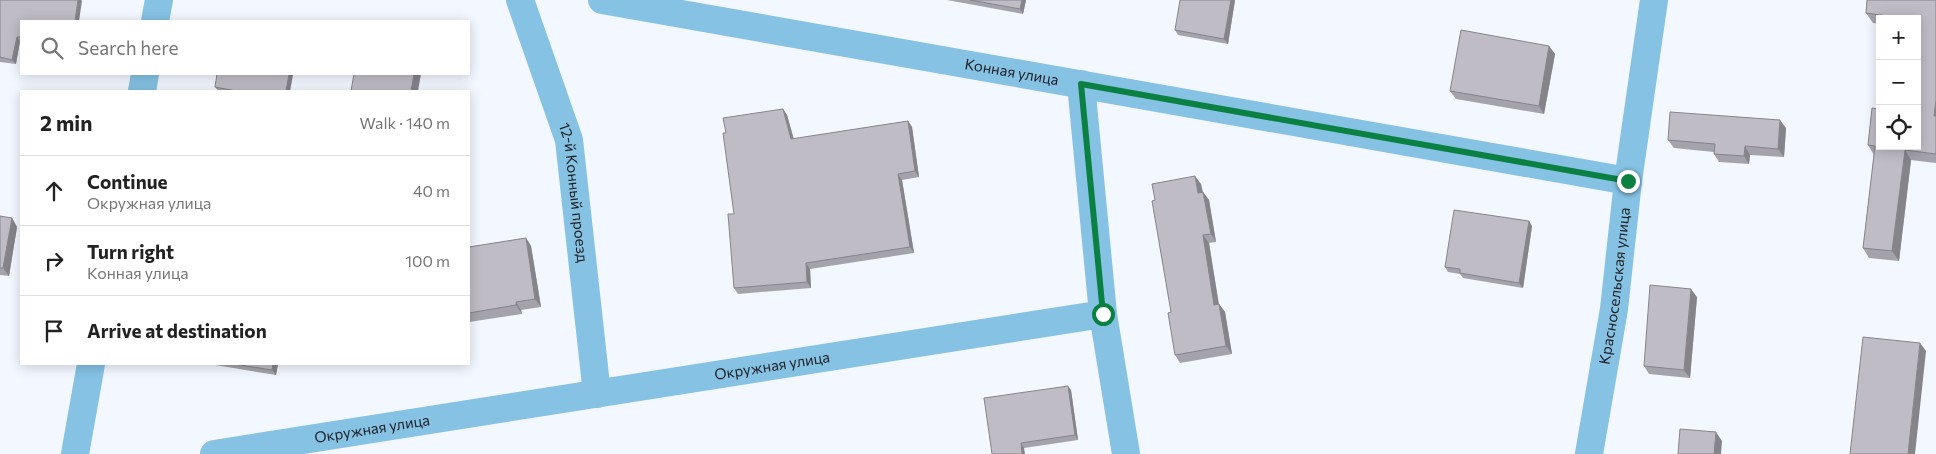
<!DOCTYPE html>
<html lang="en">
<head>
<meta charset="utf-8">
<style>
  body { margin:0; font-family:Commissioner,sans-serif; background:#f2f2f2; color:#222 }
  .controls { position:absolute; right:15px; top:15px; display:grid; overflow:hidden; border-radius:0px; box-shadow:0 2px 12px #0003 }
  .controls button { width:45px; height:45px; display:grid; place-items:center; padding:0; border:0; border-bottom:1px solid #e0e0e0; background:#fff; color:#222; font:25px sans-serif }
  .stop { position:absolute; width:15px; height:15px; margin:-11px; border:4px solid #0b8043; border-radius:50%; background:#fff }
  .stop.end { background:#0b8043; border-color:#fff; box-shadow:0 1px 5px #0008 }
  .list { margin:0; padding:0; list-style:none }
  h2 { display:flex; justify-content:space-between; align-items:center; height:65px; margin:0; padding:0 20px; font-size:21px }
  h2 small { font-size:16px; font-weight:400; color:#767676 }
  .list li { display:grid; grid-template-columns:32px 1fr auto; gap:15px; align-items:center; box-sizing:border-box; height:70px; padding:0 20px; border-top:1px solid #e0e0e0 }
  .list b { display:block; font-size:19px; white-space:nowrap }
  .list p { margin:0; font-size:16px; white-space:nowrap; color:#767676 }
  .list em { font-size:16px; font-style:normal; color:#767676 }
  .icon { flex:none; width:28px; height:28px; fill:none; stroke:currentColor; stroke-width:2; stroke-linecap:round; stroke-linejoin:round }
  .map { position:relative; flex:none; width:1936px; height:454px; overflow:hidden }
  .search { position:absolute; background:#fff; box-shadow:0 2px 12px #0003; left:20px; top:20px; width:450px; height:55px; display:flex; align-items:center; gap:12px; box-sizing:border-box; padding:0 18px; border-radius:0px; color:#767676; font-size:19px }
  .panel { position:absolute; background:#fff; box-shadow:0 2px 12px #0003; left:20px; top:90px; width:450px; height:275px; border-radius:0px }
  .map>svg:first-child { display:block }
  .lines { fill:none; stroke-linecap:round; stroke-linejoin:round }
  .minor { stroke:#85c2e4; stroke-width:28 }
  .wall { fill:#a4a2aa }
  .shaded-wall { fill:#86848b }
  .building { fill:#bfbcc6; stroke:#86848b }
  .route { stroke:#0b8043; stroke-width:6 }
  .labels { text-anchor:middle; stroke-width:4; stroke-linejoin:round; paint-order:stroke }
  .street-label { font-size:15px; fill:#1d1f22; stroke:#fff }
</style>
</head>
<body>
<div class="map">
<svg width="1936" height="454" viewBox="0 0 1936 454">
  <rect width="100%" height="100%" fill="#f3f7ff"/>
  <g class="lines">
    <g class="minor">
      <path id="s1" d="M520,0l49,140 28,254"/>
      <path id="s2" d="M602,0l1026,181"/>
      <path d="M155,21l4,-21"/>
      <path d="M142,91l3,-17"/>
      <path d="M1103,314l23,140"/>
      <path d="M75,454l16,-90"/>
      <path id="s3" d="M214,454l889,-140 -22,-230"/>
      <path id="s4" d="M1589,454l25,-145 14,-128 26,-181"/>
    </g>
  </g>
  <g class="wall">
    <path d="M0,0h81l1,1 -61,20v21l-1,-1 -4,23 -16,-2z"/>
    <path d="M947,0h79l-3,14z"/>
    <path d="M1235,0l-7,44 -50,-9 -3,-5z"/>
    <path d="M1936,0v163l-25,-3 -12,101 -30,-3 -6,-10 11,-93 -6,-10 9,-36 40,-90h-37v5l-7,-1 -7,-10z"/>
    <path d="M1549,46l6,8 -11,60 -88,-15 -6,-8z"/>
    <path d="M217,74h76l-3,17h-72l-3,-4z"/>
    <path d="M783,109l4,6 7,24 114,-18 4,6 7,50 -17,3 12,73 -104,16 1,19 -73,6 -4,-6v-74l-8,-81z"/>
    <path d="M1786,128l-2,29 -34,-2 -1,9 -30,-2 -5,-8v-2l-40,-4 -6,-8z"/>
    <path d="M1201,184l2,8 6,8 7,42 -7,1 10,61 6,8 7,42 -52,9 -5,-8 -4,-43z"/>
    <path d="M0,216l12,2 5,9 -8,49 -9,-1z"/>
    <path d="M1532,226l-9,62 -60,-10 -3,-4 -12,-2 -3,-5z"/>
    <path d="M526,238l5,8 10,61 -20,3 1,4 -53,8v-75z"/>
    <path d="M1697,297l-7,81 -41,-4 -5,-8z"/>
    <path d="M209,364h69l-2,11z"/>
    <path d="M1071,390l7,50 -54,8 -32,6z"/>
  </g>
  <g class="shaded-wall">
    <path d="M78,0h3l1,1 -3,20h-4z"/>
    <path d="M1022,0h4l-3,14 -3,-5z"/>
    <path d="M1231,0h4l-7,44 -4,-5z"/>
    <path d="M17,37l3,4 -4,23 -4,-4z"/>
    <path d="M1549,46l6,8 -11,60 -5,-8z"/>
    <path d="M289,74h4l-3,17h-4z"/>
    <path d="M414,74h7l-3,17h-7z"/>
    <path d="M1936,100v19l-2,-3z"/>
    <path d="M783,109l4,6 8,30 -4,-6z"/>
    <path d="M1780,120l6,8 -2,29 -6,-8z"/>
    <path d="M908,121l4,6 7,50 -4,-6z"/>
    <path d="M1745,146l5,9 -1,9 -5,-8z"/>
    <path d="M1905,150l6,10 -12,101 -7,-10z"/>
    <path d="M898,174l4,6 12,73 -4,-6z"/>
    <path d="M1195,176l6,8 3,17 -6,-8z"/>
    <path d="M1203,192l6,8 7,42 -5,-8z"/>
    <path d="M12,218l5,9 -8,49 -6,-8z"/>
    <path d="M1529,221l3,5 -9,62 -4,-5z"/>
    <path d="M1203,235l6,8 11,70 -6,-8z"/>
    <path d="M526,238l5,8 10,61 -6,-8z"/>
    <path d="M806,263l4,6 1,19 -4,-6z"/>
    <path d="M1691,289l6,8 -7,81 -6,-8z"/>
    <path d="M516,302l5,8 1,4 -6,-9z"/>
    <path d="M1219,304l6,8 7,42 -6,-8z"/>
    <path d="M1920,343l6,8 -11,103h-7z"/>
    <path d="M273,364h5l-2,11 -4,-5z"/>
    <path d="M1068,386l3,4 7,50 -3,-5z"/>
    <path d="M1716,432l6,9 -1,13h-7z"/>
    <path d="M1021,443l3,5 1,6h-3z"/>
  </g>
  <g class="building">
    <path d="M0,0h78l-3,21h-54v16h-4l-5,23 -12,-3z"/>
    <path d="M970,0h52l-2,9z"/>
    <path d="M1180,0h51l-7,39 -49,-9z"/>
    <path d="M1867,0h69v100l-2,16h2v38l-31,-4 -13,101 -29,-3 12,-102 -7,-1 4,-37 5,1 3,-24v61h37v-127h-29v-3l-22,-3z"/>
    <path d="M1461,30l88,16 -10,60 -89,-15z"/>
    <path d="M217,74h72l-3,17h-50l-21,-4z"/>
    <path d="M354,74h60l-3,17h-60z"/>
    <path d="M783,109l8,30 117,-18 7,50 -17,3 12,73 -104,16 1,19 -73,6 -6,-74h6l-11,-81h3l-3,-15z"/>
    <path d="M1670,112l110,8 -2,29 -33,-3 -1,10 -30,-2 1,-10 -47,-4z"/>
    <path d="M1195,176l3,17 5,-1 8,42 -8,1 11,70 5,-1 7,42 -51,9 -7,-42 3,-1 -19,-111 3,-1 -3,-16z"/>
    <path d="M1454,210l75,11 -10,62 -59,-10v-4l-15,-2z"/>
    <path d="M0,216l12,2 -9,50h-3z"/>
    <path d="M526,238l9,61 -19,3v3l-47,8v-66z"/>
    <path d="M1650,285l41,4 -7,81 -40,-4z"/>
    <path d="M1863,337l57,6 -12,111h-58z"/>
    <path d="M234,364h39l-1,6z"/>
    <path d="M1068,386l7,49 -54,8 1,11h-30l-8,-56z"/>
    <path d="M1680,429l36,3 -2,22h-36z"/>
  </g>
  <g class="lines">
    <path class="route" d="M1103,314l-22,-230 547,97"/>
  </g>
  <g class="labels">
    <g class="street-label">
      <text dy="5" stroke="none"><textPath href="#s2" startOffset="416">Конная улица</textPath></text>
      <text dy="5" stroke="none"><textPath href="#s1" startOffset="201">12-й Конный проезд</textPath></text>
      <text dy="5" stroke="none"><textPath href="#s4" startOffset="170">Красносельская улица</textPath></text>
      <text dy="5" stroke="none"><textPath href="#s3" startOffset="565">Окружная улица</textPath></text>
      <text dy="5" stroke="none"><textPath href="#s3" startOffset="160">Окружная улица</textPath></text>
    </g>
  </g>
</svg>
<div class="controls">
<button>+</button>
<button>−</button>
<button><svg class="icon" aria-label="locate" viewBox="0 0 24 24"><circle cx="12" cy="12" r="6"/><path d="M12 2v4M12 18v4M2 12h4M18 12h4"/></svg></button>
</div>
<div class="stop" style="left:1103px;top:314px"></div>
<div class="stop end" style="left:1628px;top:181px"></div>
<div class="search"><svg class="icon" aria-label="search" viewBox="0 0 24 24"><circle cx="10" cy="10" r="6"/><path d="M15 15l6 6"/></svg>Search here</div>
<section class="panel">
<h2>2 min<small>Walk · 140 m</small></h2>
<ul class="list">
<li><svg class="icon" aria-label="ahead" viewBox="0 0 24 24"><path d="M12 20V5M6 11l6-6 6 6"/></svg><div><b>Continue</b><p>Окружная улица</p></div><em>40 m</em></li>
<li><svg class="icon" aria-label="right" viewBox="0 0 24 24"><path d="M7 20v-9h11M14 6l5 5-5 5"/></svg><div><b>Turn right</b><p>Конная улица</p></div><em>100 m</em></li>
<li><svg class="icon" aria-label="arrive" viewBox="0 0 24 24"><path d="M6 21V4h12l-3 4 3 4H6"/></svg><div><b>Arrive at destination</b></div></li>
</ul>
</section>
</div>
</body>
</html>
